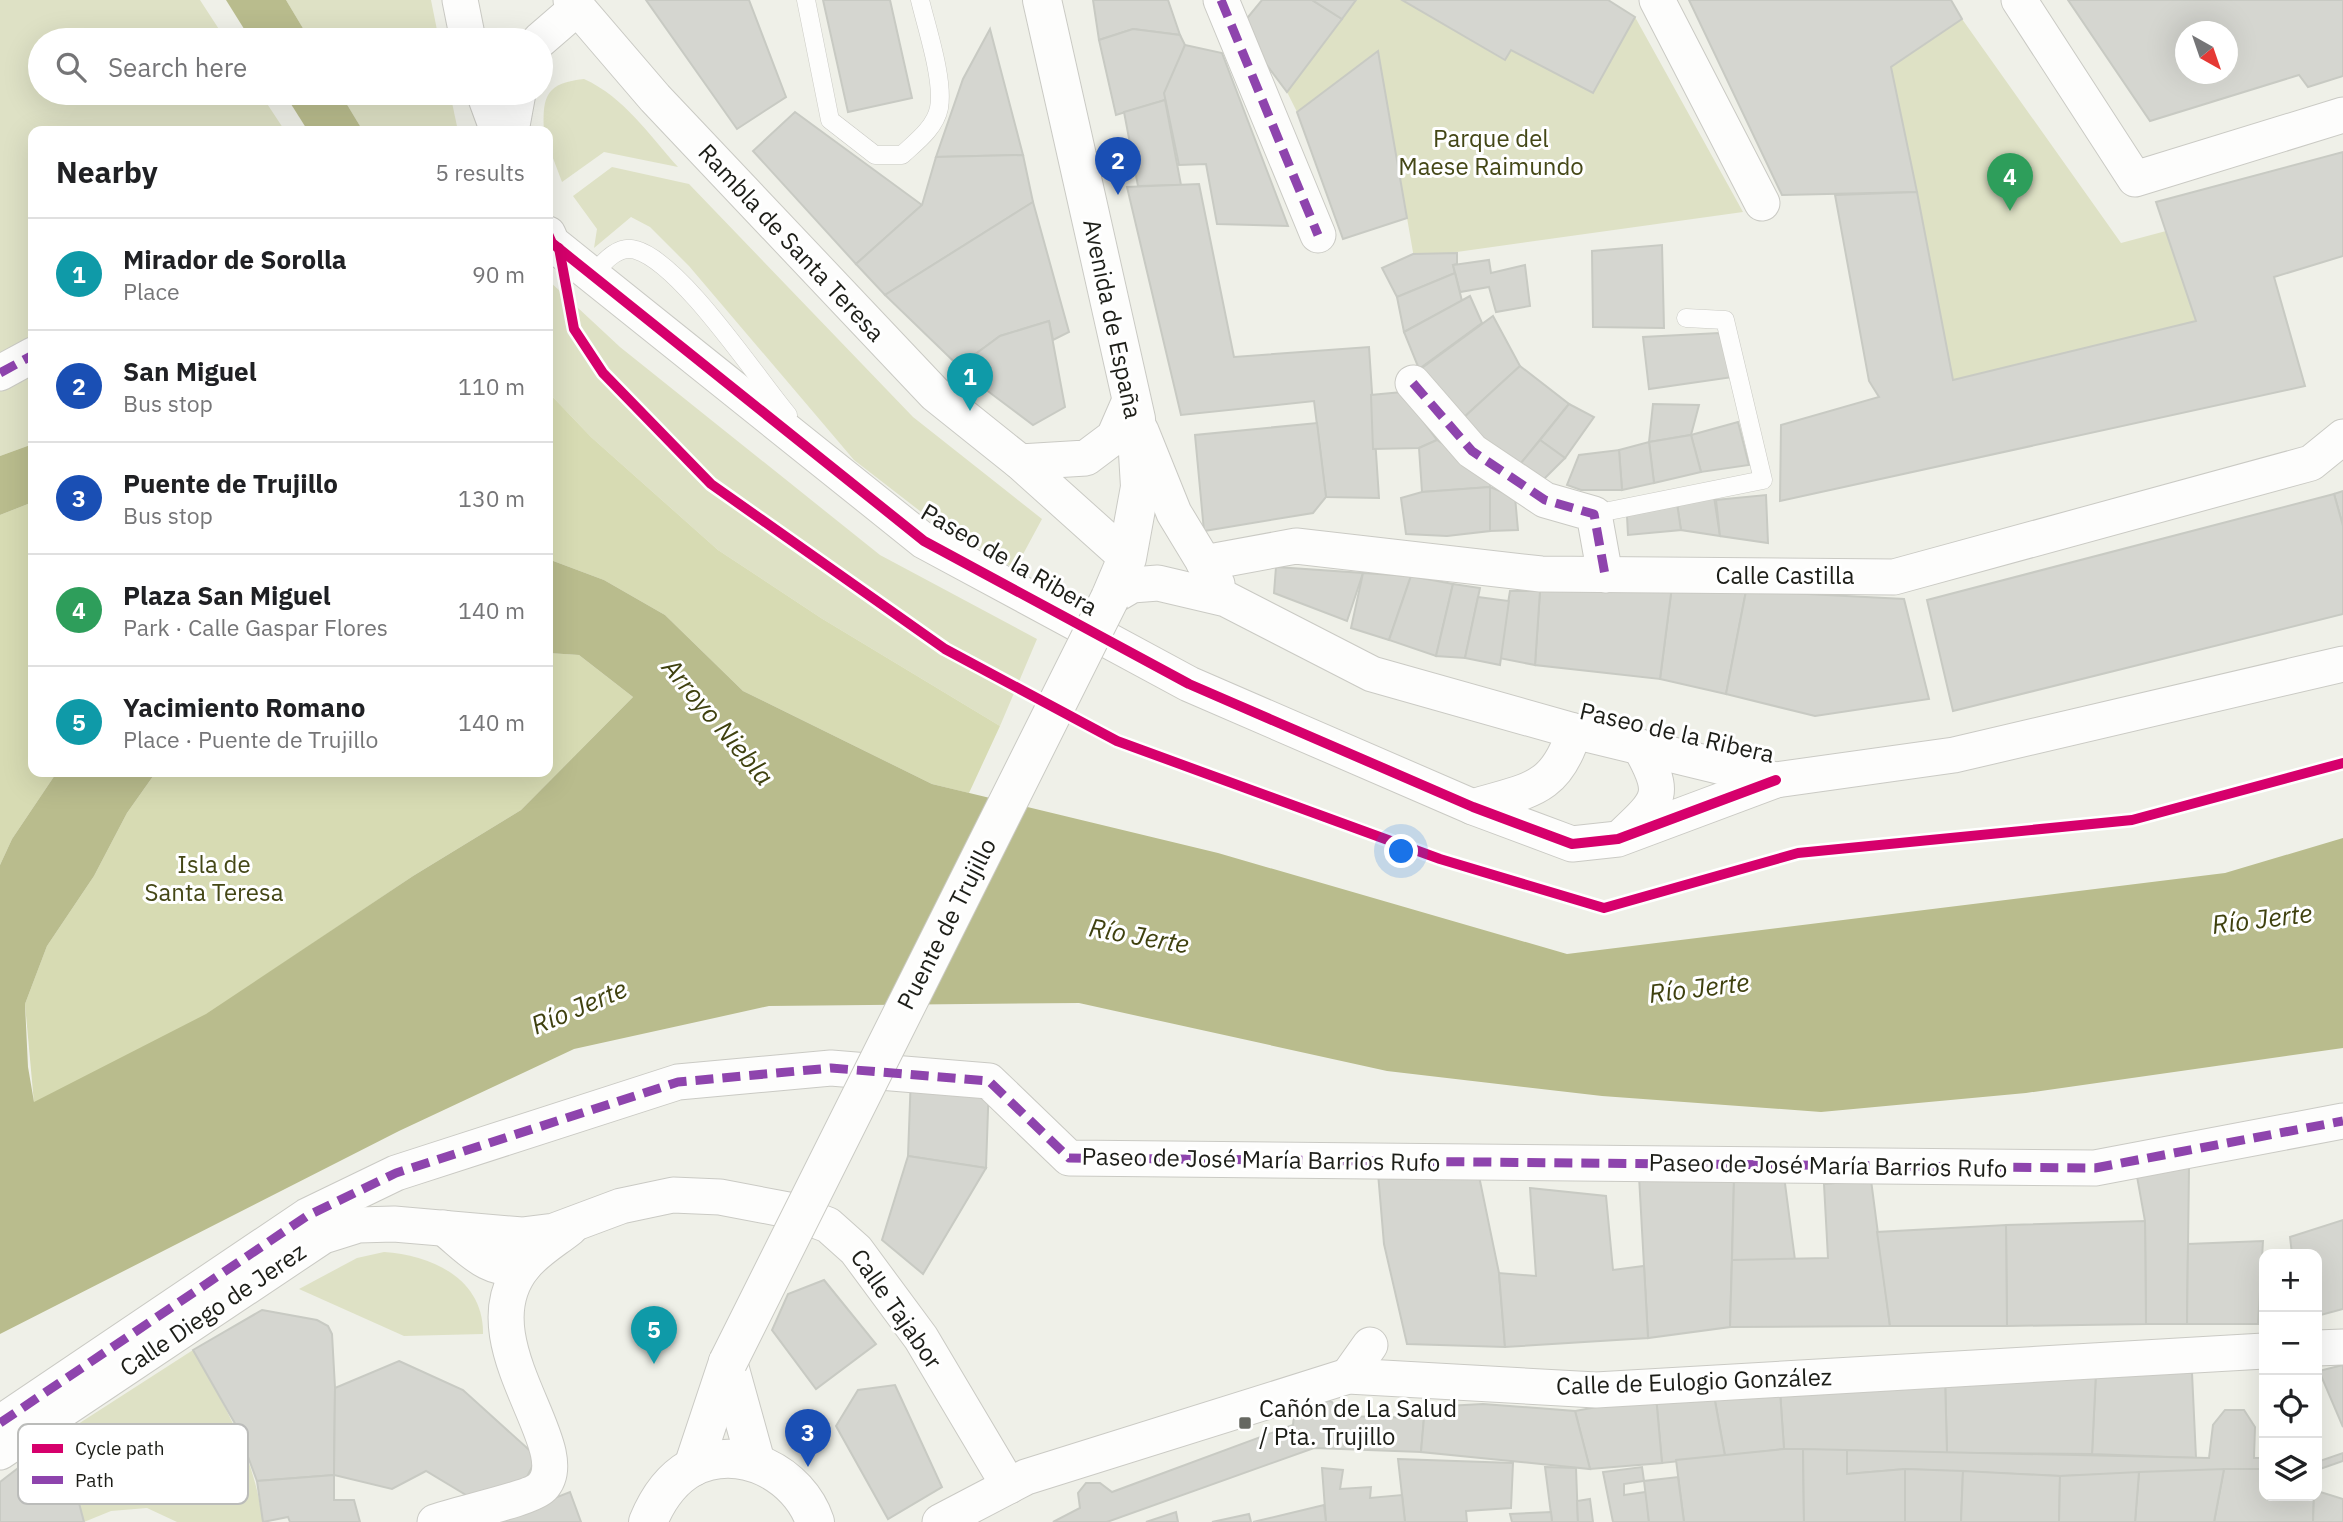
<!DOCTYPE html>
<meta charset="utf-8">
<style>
body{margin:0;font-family:"IBM Plex Sans",sans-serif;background:#f2f2f2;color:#202124}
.controls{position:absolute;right:21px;bottom:21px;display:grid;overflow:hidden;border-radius:14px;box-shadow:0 7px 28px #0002}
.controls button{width:63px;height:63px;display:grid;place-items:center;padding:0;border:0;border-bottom:2px solid #e0e0e0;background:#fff;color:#202124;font:35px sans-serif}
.compass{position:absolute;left:2175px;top:21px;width:63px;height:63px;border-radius:50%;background:#fff;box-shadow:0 7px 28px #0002;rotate:140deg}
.you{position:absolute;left:1402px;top:852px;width:24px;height:24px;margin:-18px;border:5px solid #fff;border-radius:50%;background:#1a73e8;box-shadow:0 0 0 10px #1a73e833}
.badge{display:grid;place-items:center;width:46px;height:46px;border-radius:50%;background:#666861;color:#fff;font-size:23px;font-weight:700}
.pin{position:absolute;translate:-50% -58px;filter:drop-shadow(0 2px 4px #0008)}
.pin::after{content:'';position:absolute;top:37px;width:24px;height:21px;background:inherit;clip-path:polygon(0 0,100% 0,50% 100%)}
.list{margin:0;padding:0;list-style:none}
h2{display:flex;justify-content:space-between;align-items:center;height:91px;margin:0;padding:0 28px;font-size:30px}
h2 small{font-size:23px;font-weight:400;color:#757577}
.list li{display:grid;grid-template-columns:46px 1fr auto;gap:21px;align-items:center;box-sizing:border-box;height:112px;padding:0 28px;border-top:2px solid #e0e0e0}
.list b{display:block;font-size:26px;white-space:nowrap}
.list p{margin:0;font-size:23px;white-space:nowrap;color:#757577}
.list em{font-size:23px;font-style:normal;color:#757577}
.icon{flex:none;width:38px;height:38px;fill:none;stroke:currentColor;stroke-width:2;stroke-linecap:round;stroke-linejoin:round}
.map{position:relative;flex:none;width:2343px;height:1522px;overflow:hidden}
.search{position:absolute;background:#fff;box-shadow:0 7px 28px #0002;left:28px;top:28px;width:525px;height:77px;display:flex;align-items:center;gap:18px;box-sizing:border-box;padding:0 24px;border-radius:38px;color:#757577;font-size:26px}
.panel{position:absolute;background:#fff;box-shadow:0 7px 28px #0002;left:28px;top:126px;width:525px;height:651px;border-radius:14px}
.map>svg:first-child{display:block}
.green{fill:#dee1c5}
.forest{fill:#d7dbb3}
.water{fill:#b9bc8d}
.building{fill:#d5d6d0;stroke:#c8cac3;stroke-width:2;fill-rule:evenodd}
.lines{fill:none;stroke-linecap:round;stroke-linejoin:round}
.lane-casing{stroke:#cacac4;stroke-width:19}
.street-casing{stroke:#cacac4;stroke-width:37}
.secondary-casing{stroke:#cacac4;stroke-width:40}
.lane{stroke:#fdfdfc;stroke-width:18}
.street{stroke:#fdfdfc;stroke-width:35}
.secondary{stroke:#fdfdfc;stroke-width:38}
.secondary-bridge-casing{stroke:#cacac4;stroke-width:40;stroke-linecap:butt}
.secondary-bridge{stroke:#fdfdfc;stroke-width:38}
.quiet{stroke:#8e44ad;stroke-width:9;stroke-dasharray:18 9;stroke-linecap:butt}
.cycleway-casing{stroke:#fff;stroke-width:15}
.cycleway{stroke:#d6006c;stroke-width:10}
.poi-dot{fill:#666861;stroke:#fff;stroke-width:2.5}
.labels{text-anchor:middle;stroke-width:6;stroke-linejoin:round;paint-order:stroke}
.park-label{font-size:24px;fill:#444716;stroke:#fff}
.street-label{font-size:24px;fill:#1d1e18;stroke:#fff}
.poi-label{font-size:24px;fill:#1d1e18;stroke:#fff;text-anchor:start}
.water-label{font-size:26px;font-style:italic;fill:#3f410f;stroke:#fff}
.key{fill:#fff;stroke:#bbbcba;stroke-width:2}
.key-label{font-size:19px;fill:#1d1e18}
</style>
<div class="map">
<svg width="2343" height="1522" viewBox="0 0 2343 1522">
<rect width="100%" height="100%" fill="#eff0e8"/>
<g class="green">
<path d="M0,0h200l26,40h-186v53h220l25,38h-252v313l-33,12z"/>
<path d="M286,0h145l8,40h-129z"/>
<path d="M1356,0h46l102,60 7,-10 82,43 42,-76 108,195 -329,46 -36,-207 -81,61 -10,-20z"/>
<path d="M1962,19l159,224 45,-12 30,90 -243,59 -62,-313z"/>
<path d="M584,79c40,18 65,56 94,88l-74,-15 -42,30 -14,-37v-14h-4c-2,-36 3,-48 40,-52z"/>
<path d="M340,93h110l8,38h-95z"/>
<path d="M612,167l77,17 224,233 129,102 -27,50 -86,-51 -75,-58 -165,-194 -39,-39 -19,-10 -37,31 3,-19 -24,-33z"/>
<path d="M548,280l72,67 260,208 157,84 -37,87 -179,-108 -103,-68 -127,-113 -43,-45z"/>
<path d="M384,1252c48,3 100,27 99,82l-79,2 -105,-47 58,-31z"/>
<path d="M193,1350c34,60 60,102 70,172h-86l-30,-14 -36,3 -27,11 -23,-87z"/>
</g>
<g class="forest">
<path d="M548,392l43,45 127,113 103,68 179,108 -31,67 -37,-9 -189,-93 -78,-76 -61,-35 -56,-21z"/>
<path d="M33,502v270h24l-45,67 -12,26v-350z"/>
<path d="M548,653l31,2 54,42 -112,113 -108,66 -207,139 -172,88 -9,-99 22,-58 47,-70 33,-63 29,-41h392z"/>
</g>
<g class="water">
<path d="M226,0h60l24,40h-59z"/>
<path d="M284,93h56l23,38h-55z"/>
<path d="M33,444v58l-33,13v-59z"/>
<path d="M548,559l56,21 61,35 78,76 189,93 286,69 349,101 658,-81 118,-35v210l-317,45 -205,19 -219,-16 -215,-25 -308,-68 -310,3 -195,43 -175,82 -399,203v-469l12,-26 45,-67h99l-29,41 -33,63 -47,70 -22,58 3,63 6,35 172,-88 207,-138 108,-66 112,-113 -54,-42 -31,-2z"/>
</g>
<g class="building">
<path d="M646,0h103l37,97 -49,32z"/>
<path d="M823,0h67l22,98 -64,14z"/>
<path d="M1093,0h75l12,35 -47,-6 -34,11z"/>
<path d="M1262,0h50l30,19 -55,73 -48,-64z"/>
<path d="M1312,0h44l-14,19z"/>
<path d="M1402,0h206l27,17 -42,76 -82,-43 -6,10z"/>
<path d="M1689,0h262l11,19 -71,48 26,125 -135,3z"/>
<path d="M2068,0h275v76l-35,11 -9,-12 -149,46zM2186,32h42v42h-42z"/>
<path d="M990,29l33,126 -87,2 27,-78z"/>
<path d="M1133,29l47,6 5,10 -20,55 -49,15 -17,-75z"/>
<path d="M1185,45l37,8 66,173 -71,-2 -11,-60 -27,1 -15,-72z"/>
<path d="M1378,51l29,167 -64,21 -46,-127z"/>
<path d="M1165,100l16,85 -43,1 -14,-74z"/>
<path d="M795,112l127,93 -66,59 -103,-113z"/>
<path d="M2343,152v104l-69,21 31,109 -525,115 1,-76 98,-28 -10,-16 -34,-186 82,-3 36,188 243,-59 -40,-119z"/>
<path d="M1023,155l10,47 -148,93 -29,-31 66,-59 14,-48z"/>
<path d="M1199,184l35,173 135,-10 10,151 -53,-1 -12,-96 -133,14 -54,-228z"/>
<path d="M1033,202l36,130 -16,8 -4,-19 -49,15 -34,25 7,19 -88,-85z"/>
<path d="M1662,245l2,83 -71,-1 -1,-76z"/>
<path d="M1457,253v11l-4,1 2,8 -58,24 -15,-29 31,-14z"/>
<path d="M1489,260l2,13 34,-8 5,41 -34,6 -7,-25 -29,5 -7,-27z"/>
<path d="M1455,273l7,28 -58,31 -7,-35z"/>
<path d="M1470,296l12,27 -63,46 -15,-37z"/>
<path d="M1493,316l27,50 -59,54 -46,-47z"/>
<path d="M1049,321l16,86 -32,18 -60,-45 -7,-19 34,-25z"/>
<path d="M1719,333l14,44 -84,12 -6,-52z"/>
<path d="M1520,366l49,38 -52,64 -56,-48z"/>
<path d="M1402,392l35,48 -18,8 -46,1 -2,-54z"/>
<path d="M1569,404l25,13 -29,41 -25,-18z"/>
<path d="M1653,404l46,1 -8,30 -42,7z"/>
<path d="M1738,422l11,43 -48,7 -10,-37z"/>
<path d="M1317,423l9,74 -13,16 -109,18 -9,-96z"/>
<path d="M1691,435l10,37 -47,11 -5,-41z"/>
<path d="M1437,440l55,35 -2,12 -68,5 -3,-44z"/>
<path d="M1540,440l25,18 -24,24 -24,-14z"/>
<path d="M1649,442l5,41 -32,7 -3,-40z"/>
<path d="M1619,450l3,40h-41l-14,-5 12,-30z"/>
<path d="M1490,487l25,10 3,33 -28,1z"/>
<path d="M1490,487v44l-43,5 -41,-2 -5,-36 21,-6z"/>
<path d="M1713,490l7,46 -39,-6 -5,-33z"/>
<path d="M2343,491v35l-9,-32z"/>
<path d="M2334,494l9,32v88l-390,97 -26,-111z"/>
<path d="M1766,495l2,48 -48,-7 -4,-36z"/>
<path d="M1676,497l5,33 -53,5 -1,-19z"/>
<path d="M1276,567l87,6 -16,48 -73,-28z"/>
<path d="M1363,573l48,3 -22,64 -38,-12z"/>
<path d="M1411,576l42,8 -17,72 -47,-16z"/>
<path d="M1453,584l27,4 -15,70 -29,-2z"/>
<path d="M1672,586l74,5 -20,103 -66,-15z"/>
<path d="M1672,586l-12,93 -125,-14 5,-74z"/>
<path d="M1510,591h30l-5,74 -36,-7z"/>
<path d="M1746,591l158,8 25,100 -114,17 -89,-22z"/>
<path d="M1478,597l31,4 -9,64 -35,-7z"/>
<path d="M911,1075l78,6 -3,87 -78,-12z"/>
<path d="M908,1156l78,12 -63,106 -41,-34z"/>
<path d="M2189,1167l-2,157h-41l-1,-103 -9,-50z"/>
<path d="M1378,1173l101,3 20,97 6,74 -98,-3 -23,-100z"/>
<path d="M1639,1176l95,4 -4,147 -82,11z"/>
<path d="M1784,1176l11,84h-63l2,-80z"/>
<path d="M1871,1180l19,146 -160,1 2,-67 96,-2 -4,-74z"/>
<path d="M1530,1188l76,8 7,74 31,-4 4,72 -143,9 -6,-74 37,3z"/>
<path d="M2343,1220v89l-26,7v-62h-25l-2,-17z"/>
<path d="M2145,1221l1,103 -139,2 -1,-101z"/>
<path d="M2006,1225l1,101h-117l-13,-94z"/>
<path d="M2263,1241l-5,83h-71l1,-80z"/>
<path d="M824,1280l52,64 -60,45 -44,-59 16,-36z"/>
<path d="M262,1310l55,10 11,6 4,8 3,54 -1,87 -77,6 -20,-54 -44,-77z"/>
<path d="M399,1361l64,29 74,67 -11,22 -55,19 -45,-27 -34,18 -58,-14 1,-87z"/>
<path d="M2343,1365v62l-24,-56z"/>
<path d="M2096,1372l96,1 4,85 -104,-4z"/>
<path d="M2096,1372l-4,82 -145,-1 -2,-76z"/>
<path d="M1945,1377l2,76 -163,-4 -4,-58z"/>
<path d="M895,1385l47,102 -54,32 -52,-93 22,-36z"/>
<path d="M1713,1390l67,1 4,58 -59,7z"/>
<path d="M1713,1390l12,66 -63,7 -6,-67z"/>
<path d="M1656,1396l6,67 -72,6 -15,-58z"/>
<path d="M1324,1399l8,3 7,14 85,2 -3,34 -107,-4 -207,74h-54l27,-14 -2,-15 8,-10h14l12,9 181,-67 1,-11 8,-9z"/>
<path d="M1483,1404l92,7 15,58 -169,-17 3,-34 4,-11z"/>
<path d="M2225,1410h19l11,17 -1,31h10v11l-204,7 -155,-7 -58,5v-24l362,8 4,-33z"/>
<path d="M61,1435l23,87h-84v-40z"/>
<path d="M1784,1449h19l1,73h-120l-8,-62z"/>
<path d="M1803,1449l44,1v24l58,-5v53h-101z"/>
<path d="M2343,1453v8l-26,9v-8z"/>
<path d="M1398,1459l115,4 -2,45 -45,3 1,11h-62z"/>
<path d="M1545,1467l31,1 2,54h-26z"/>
<path d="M1642,1467l2,14 -20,3v11l22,-3 3,30h-36l-10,-50z"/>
<path d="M1322,1468l21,2 -3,19 31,-2 -1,11 32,-3 3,27h-79z"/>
<path d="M1905,1469l58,2 -2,51h-56z"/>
<path d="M2224,1469h40v27h50l-1,26h-99z"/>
<path d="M2224,1469l-10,53h-79l4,-50z"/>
<path d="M1963,1471l97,5 -1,46h-98z"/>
<path d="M2139,1472l-4,50h-76l1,-46z"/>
<path d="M334,1475v25h20l6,22h-70l-2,-5 -25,5 -6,-41z"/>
<path d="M1678,1477l6,45h-35l-5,-41z"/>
<path d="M2317,1491l26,8v23h-30l1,-26h3z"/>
<path d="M570,1492l11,30h-88z"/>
<path d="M1590,1499l3,23h-15l-1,-21z"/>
<path d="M1324,1505l2,17h-73z"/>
<path d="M1176,1512l2,10h-32z"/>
<path d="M1551,1512l1,10h-40l-2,-8z"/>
<path d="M1249,1514l2,8h-39z"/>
</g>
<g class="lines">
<g class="lane-casing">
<g id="lane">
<path d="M806,0l24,120 45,35h27c14,-13 33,-27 37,-47 5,-28 -12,-79 -19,-108"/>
<path d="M592,275c11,-12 26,-31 44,-25 45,13 120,127 152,165"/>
<path d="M1594,514l169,-34 -38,-160 -39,-2"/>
</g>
</g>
<g class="street-casing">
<g id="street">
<path d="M460,0l8,40"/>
<path d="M571,0l84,98 280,296 85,68 107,96"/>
<path d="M1221,0l97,235"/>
<path d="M1657,0l105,203"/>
<path d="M2019,0l116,179 208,-64"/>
<path d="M540,40l37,-32"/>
<path d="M484,93l14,38"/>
<path d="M511,131l7,-38"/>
<path d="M548,234l4,9 372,298 265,143 284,123 99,37 46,-5 158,-59"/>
<path d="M0,373l33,-18"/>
<path d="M1413,383l59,68 73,49 49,14 11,61"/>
<path d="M1141,431l33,82 43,71"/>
<path d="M1020,462l66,-4 28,-21 17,-39"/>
<path d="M1204,563l92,-17 245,28 353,3 417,-114 32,-26"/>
<path d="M1110,598l22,-13 26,-2 68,16 146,75 202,57 202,49 178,-25 389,-91"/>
<path d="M1473,807c54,-17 83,-15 101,-76"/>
<path d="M1623,835c39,-36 43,-42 17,-88"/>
<path d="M444,1228c26,21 45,46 80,38"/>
<path d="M2317,1348l26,-1"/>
<path d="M1348,1376l22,-31"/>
<path d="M0,1423l307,-207 89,-43 282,-91 153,-14 158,13 80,77 1026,10 248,-47"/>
<path d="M0,1452l323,-216 35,-11 36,-1 128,11 32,-4 67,-25 52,-11 47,2 68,13 40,15 28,25 65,88 88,148"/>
<path d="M435,1522c20,-8 96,-23 107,-35 38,-39 -79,-147 -18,-221 12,-15 31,-26 46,-38"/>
<path d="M940,1522l86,-45 322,-101 248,14 668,-39"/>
</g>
</g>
<g class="secondary-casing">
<g id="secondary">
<path d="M1042,0l94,419 4,68 -13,71 -17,40"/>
<path d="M728,1362l28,101"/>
<path d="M693,1467l35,-105"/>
<path d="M648,1522c9,-22 22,-42 43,-54 48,-26 108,6 124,54"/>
</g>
</g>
<use href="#lane" class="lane"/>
<use href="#street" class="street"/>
<use href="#secondary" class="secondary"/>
<g class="secondary-bridge-casing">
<path id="secondary-bridge" d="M728,1362l382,-764"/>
</g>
<use href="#secondary-bridge" class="secondary-bridge"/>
<g class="quiet">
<path d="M1221,0l97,235"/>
<path d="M0,373l33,-18"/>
<path d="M1413,383l59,68 73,49 49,14 11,61"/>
<path d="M0,1423l307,-207 89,-43 282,-91 153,-14 158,13 80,77 1026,10 248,-47"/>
</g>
<g class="cycleway-casing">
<g id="cycleway">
<path d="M548,234l4,9 372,298 265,143 284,123 99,37 46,-5 158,-59"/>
<path d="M559,248l15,81 29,44 108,111 234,165 172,92 323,118 164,49 194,-55 334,-33 211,-57"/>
</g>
</g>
<use href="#cycleway" class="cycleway"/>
</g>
<rect class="poi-dot" x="1238" y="1416" width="14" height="14" rx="3.5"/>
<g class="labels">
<g class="park-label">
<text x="1491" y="147">Parque del<tspan x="1491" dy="28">Maese Raimundo</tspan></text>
<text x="214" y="873">Isla de<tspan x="214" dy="28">Santa Teresa</tspan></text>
</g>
<g class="street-label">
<text transform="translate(791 243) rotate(47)" y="8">Rambla de Santa Teresa</text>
<text transform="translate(1112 319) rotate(78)" y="8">Avenida de España</text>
<text transform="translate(1009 560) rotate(30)" y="8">Paseo de la Ribera</text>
<text x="1785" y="584">Calle Castilla</text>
<text transform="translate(1677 733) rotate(13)" y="8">Paseo de la Ribera</text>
<text transform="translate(947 924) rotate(-63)" y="8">Puente de Trujillo</text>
<text transform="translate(1261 1160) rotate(1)" y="8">Paseo de José María Barrios Rufo</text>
<text transform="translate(1828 1166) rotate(1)" y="8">Paseo de José María Barrios Rufo</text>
<text transform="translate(896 1309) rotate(55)" y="8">Calle Tajabor</text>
<text transform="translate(213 1310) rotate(-34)" y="8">Calle Diego de Jerez</text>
<text transform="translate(1694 1382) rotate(-2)" y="8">Calle de Eulogio González</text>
</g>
<g class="poi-label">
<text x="1259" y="1417">Cañón de La Salud<tspan x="1259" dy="28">/ Pta. Trujillo</tspan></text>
</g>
<g class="water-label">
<text transform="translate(718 722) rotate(50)" y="9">Arroyo Niebla</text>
<text transform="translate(2262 919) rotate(-7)" y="9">Río Jerte</text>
<text transform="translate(1139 936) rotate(10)" y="9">Río Jerte</text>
<text transform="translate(1699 988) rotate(-7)" y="9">Río Jerte</text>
<text transform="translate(579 1007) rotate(-23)" y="9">Río Jerte</text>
</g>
</g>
<rect x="18" y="1424" width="230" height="80" rx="10" class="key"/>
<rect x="32" y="1444" width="31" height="9" fill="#d6006c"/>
<rect x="32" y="1476" width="31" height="8" fill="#8e44ad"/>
<g class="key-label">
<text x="75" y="1455">Cycle path</text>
<text x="75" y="1487">Path</text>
</g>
</svg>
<div class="controls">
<button>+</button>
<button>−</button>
<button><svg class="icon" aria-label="locate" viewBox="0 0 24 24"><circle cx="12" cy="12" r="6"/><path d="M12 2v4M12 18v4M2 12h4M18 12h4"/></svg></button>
<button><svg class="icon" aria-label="layers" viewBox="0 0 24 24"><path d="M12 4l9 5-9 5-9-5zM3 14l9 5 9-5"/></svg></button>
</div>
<svg class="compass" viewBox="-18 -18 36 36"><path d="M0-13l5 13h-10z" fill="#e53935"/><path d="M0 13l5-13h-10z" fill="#757577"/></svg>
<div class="you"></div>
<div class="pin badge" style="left:970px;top:411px;background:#0f9aa8">1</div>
<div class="pin badge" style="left:1118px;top:195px;background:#1a4fb4">2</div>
<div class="pin badge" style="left:808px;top:1467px;background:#1a4fb4">3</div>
<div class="pin badge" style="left:2010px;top:211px;background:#2e9e5b">4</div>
<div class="pin badge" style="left:654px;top:1364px;background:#0f9aa8">5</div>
<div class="search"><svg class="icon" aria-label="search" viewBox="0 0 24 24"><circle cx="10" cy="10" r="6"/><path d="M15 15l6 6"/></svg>Search here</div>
<section class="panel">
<h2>Nearby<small>5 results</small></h2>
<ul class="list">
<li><span class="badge" style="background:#0f9aa8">1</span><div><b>Mirador de Sorolla</b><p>Place</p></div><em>90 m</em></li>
<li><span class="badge" style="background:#1a4fb4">2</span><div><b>San Miguel</b><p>Bus stop</p></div><em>110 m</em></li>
<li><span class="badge" style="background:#1a4fb4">3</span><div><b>Puente de Trujillo</b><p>Bus stop</p></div><em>130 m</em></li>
<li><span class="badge" style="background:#2e9e5b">4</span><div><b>Plaza San Miguel</b><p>Park · Calle Gaspar Flores</p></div><em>140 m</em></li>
<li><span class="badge" style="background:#0f9aa8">5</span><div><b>Yacimiento Romano</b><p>Place · Puente de Trujillo</p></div><em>140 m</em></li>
</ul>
</section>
</div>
